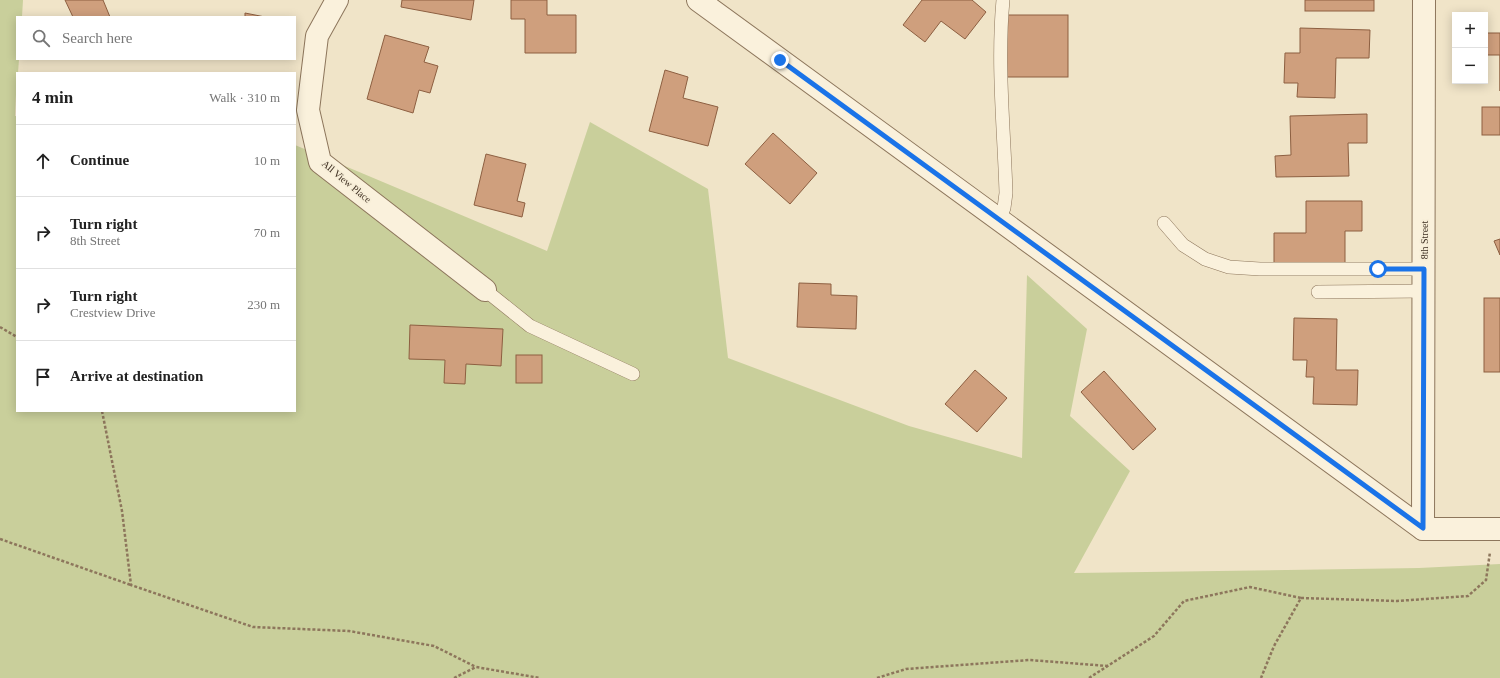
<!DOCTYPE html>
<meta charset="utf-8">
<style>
body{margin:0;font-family:Georgia,serif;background:#f6f6f6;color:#222}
.controls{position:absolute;right:12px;top:12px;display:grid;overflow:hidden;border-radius:0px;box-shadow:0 2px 10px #0003}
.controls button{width:36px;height:36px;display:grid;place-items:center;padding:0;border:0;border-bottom:1px solid #e0e0e0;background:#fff;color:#222;font:20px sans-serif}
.stop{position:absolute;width:12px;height:12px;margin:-9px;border:3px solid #1a73e8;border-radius:50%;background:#fff}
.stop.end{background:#1a73e8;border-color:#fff;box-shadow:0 1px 4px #0008}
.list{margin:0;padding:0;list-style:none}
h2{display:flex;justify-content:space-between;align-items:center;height:52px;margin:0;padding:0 16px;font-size:17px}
h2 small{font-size:13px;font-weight:400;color:#767676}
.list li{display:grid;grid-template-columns:26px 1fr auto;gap:12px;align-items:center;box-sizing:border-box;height:72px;padding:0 16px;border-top:1px solid #e0e0e0}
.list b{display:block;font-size:15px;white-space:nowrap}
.list p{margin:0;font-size:13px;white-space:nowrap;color:#767676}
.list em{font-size:13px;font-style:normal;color:#767676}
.icon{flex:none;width:22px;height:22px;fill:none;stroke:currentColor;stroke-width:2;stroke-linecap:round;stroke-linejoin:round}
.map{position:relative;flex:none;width:1500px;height:678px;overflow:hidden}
.search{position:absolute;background:#fff;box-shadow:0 2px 10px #0003;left:16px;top:16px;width:280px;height:44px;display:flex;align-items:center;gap:10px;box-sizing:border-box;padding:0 14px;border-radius:0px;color:#767676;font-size:15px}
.panel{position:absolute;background:#fff;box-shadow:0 2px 10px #0003;left:16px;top:72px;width:280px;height:340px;border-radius:0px}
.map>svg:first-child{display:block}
.green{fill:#c9cf9b}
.building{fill:#cf9f7d;stroke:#8d5f41}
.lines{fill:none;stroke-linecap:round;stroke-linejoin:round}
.lane-casing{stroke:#8d765c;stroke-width:14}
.street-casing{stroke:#8d765c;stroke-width:24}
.path{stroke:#8d765c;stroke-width:2.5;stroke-dasharray:3 2;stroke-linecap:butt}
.lane{stroke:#faf1dc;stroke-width:13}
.street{stroke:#faf1dc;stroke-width:22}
.route{stroke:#1a73e8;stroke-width:5}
.labels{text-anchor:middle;stroke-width:3.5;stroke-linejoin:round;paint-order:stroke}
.street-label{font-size:10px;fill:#3d2e20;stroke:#f7eed8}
</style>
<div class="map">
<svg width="1500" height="678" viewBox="0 0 1500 678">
<rect width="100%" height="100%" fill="#f0e4c8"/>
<path class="green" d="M0,0h23l-1,17h-5v42h2l-1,14h-1l-2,43h2v295h278v-266l252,106 43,-129 118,67 20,169 181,68 113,32 5,-183 60,54 -17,87 60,55 -56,102 345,-5 81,-4v114h-1500z"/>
<g class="building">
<path d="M65,0h38l7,17h-37z"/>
<path d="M402,0h72l-3,20 -70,-13z"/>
<path d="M511,0h36v15h29v38h-51v-34h-14z"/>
<path d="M922,0h50l14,12 -21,27 -24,-18 -16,21 -22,-17z"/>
<rect x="1305" y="0" width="69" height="11"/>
<path d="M245,13l20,4h-20z"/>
<rect x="1004" y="15" width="64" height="62"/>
<path d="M1300,28l70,2 -1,28h-33l-1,40 -38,-1 1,-14h-14l1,-30h15z"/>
<path d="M1485,33h15v58v-36h-15z"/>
<path d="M385,35l44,12 -5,15 14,4 -8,27 -11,-3 -6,23 -46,-14z"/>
<path d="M665,70l23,7 -5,21 35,9 -10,39 -59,-15z"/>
<rect x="1482" y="107" width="18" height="28"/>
<path d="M1367,114v29h-19l1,33 -73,1 -1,-21 16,-1 -1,-39z"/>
<path d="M773,133l44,40 -27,31 -45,-40z"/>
<path d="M486,154l40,10 -9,37 8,2 -3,14 -48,-12z"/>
<path d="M1306,201h56v30h-17v34h-71v-32h32z"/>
<path d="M1500,239v16l-6,-14z"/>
<path d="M799,283l32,1v11l26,1 -1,33 -59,-2z"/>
<rect x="1484" y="298" width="16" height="74"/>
<path d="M1294,318l43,1 -1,51h22l-1,35 -44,-1 1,-27h-8l1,-17h-14z"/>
<path d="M410,325l93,4 -2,37 -35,-2 -1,20 -21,-1 1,-23 -36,-1z"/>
<rect x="516" y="355" width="26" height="28"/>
<path d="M975,370l32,28 -30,34 -32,-28z"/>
<path d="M1104,371l52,58 -23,21 -52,-58z"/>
</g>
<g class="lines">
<g class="lane-casing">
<g id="lane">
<path d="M999,220l5,-12 2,-15c-2,-64 -9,-129 -3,-193"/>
<path d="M1164,223l19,22 22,14 24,8 31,2h164"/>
<path d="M485,290l45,36 103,48"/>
<path d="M1318,292l106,-1"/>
</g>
</g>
<g class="street-casing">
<g id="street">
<path d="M337,0l-20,36 -9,74 12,52 165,128"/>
<path d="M698,0l725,529h77"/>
<path d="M1423,529l1,-529"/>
</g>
</g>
<g class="path">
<path d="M0,327l17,10"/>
<path d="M102,411l20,100 9,74 122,42 96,4 85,15 42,21"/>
<path d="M0,539l131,46"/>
<path d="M1301,598l96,3 71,-5 18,-16 4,-28"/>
<path d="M454,678l22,-11 64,11"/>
<path d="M877,678l29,-9 123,-9 79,6"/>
<path d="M1089,678l65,-42 30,-35 66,-14 51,11 -27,48 -13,32"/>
</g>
<use href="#lane" class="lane"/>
<use href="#street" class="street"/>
</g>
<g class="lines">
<path class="route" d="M780,60l643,468 1,-259h-46"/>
</g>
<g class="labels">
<g class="street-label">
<text transform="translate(347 181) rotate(40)" y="4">All View Place</text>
<text transform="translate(1424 240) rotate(-90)" y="4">8th Street</text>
</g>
</g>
</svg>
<div class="controls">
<button>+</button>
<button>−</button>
</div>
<div class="stop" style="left:1378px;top:269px"></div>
<div class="stop end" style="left:780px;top:60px"></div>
<div class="search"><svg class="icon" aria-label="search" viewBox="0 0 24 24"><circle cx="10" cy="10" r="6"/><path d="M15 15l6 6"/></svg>Search here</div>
<section class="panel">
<h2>4 min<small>Walk · 310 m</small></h2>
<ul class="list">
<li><svg class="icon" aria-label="ahead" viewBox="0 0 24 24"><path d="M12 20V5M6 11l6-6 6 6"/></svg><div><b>Continue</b></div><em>10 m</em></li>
<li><svg class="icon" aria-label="right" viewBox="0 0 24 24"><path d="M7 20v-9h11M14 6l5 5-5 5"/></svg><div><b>Turn right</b><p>8th Street</p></div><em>70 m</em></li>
<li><svg class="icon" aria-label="right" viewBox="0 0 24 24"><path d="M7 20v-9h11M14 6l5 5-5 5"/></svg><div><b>Turn right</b><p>Crestview Drive</p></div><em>230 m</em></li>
<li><svg class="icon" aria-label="arrive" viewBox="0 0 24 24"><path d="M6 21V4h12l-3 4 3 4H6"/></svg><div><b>Arrive at destination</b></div></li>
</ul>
</section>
</div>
